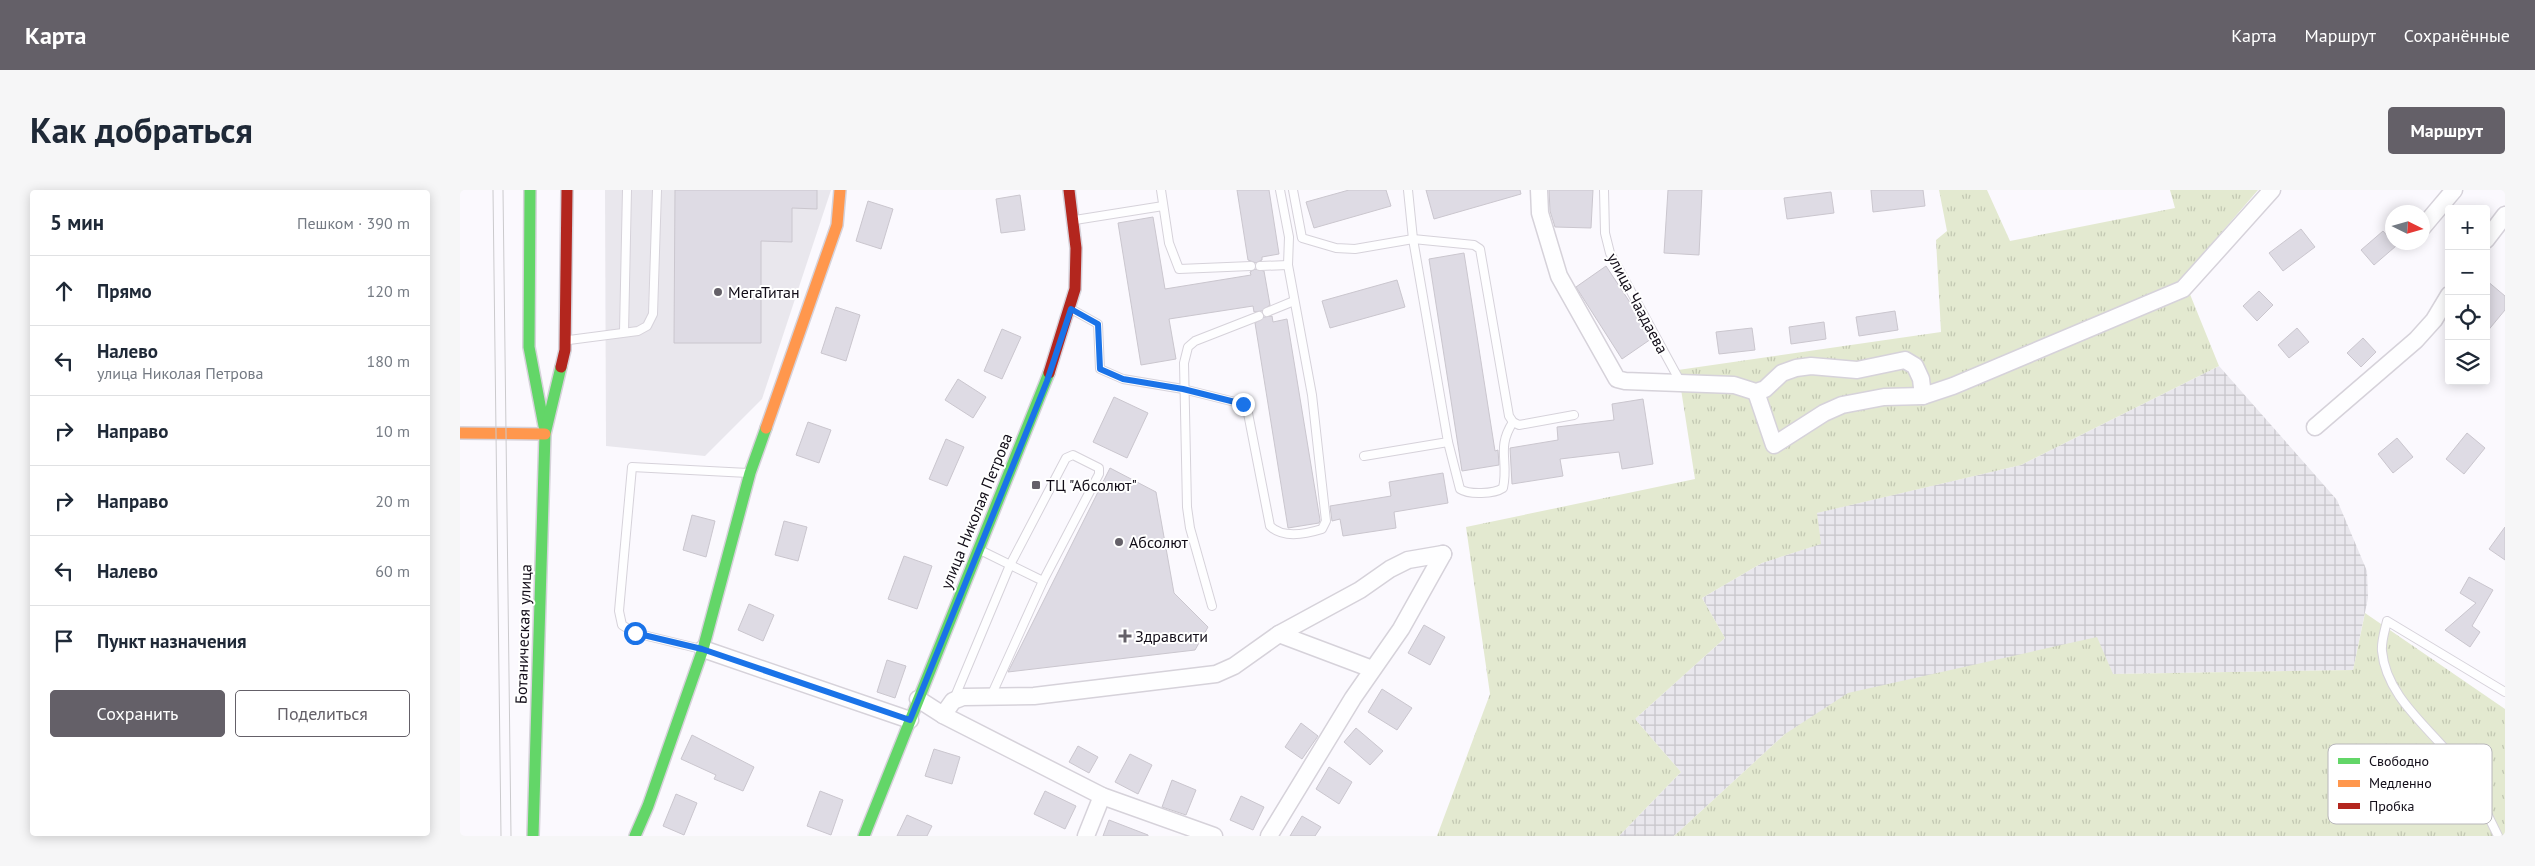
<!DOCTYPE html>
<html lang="ru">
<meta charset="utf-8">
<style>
body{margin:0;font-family:"PT Sans",sans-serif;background:#f6f6f7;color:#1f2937}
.controls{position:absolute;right:15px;top:15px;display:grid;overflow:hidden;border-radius:5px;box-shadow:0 2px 12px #0003}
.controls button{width:45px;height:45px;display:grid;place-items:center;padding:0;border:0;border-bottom:1px solid #e0e1e3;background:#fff;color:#1f2937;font:25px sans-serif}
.compass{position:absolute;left:1925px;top:15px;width:45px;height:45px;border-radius:50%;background:#fff;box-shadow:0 2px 12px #0003;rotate:95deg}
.stop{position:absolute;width:15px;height:15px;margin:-11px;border:4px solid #1a73e8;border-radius:50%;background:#fff}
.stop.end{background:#1a73e8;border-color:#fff;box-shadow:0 1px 5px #0008}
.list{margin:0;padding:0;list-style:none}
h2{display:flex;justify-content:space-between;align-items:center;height:65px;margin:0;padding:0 20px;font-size:21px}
h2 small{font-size:16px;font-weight:400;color:#747a83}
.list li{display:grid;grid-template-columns:32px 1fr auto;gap:15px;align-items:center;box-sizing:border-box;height:70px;padding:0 20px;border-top:1px solid #e0e1e3}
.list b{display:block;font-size:19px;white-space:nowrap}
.list p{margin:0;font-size:16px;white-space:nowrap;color:#747a83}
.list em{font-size:16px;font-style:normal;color:#747a83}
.actions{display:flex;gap:10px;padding:15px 20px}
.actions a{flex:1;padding:11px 0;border:1px solid #646068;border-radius:5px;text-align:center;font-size:18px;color:#646068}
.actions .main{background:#646068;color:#fff}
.icon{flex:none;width:28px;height:28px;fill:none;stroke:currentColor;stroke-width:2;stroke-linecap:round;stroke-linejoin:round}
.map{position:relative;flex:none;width:2045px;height:646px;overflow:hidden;border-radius:5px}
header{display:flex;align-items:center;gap:30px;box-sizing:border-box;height:70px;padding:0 25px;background:#646068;color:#fff}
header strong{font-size:24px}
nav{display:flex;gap:28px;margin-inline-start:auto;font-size:18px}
.intro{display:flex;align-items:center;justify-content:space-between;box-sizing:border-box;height:120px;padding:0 30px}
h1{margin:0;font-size:35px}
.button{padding:12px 22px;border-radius:5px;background:#646068;color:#fff;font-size:18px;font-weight:700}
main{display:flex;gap:30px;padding:0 30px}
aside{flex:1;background:#fff;border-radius:5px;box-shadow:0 2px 12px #0003}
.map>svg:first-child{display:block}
.built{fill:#e9e7ed}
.industrial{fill:url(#industrial-grid)}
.grass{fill:url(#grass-tufts)}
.building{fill:#dedbe4;stroke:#cac6ce}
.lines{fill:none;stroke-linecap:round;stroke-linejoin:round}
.lane-casing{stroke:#d6d2da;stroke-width:10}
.street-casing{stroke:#d6d2da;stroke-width:19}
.fast-casing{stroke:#d6d2da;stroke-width:14}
.slow-casing{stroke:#d6d2da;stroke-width:14}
.jam-casing{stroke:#d6d2da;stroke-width:14}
.lane{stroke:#fefeff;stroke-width:8}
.street{stroke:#fefeff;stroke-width:16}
.fast{stroke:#63d668;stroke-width:11}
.slow{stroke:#ff974d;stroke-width:11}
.jam{stroke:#b3261e;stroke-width:11}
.tram{stroke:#cbcacd;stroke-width:1}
.route{stroke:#1a73e8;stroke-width:6}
.poi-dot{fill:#646068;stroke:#fff;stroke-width:2}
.labels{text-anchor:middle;stroke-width:4;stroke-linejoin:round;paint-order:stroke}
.poi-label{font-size:16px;fill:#120d18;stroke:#fff;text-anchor:start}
.street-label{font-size:16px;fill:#120d18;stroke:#fff}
.key{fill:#fff;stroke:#b8b6ba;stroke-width:1}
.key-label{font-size:14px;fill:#120d18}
</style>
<header>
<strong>Карта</strong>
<nav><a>Карта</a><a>Маршрут</a><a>Сохранённые</a></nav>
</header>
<div class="intro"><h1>Как добраться</h1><a class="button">Маршрут</a></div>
<main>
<aside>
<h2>5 мин<small>Пешком · 390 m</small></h2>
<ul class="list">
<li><svg class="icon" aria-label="ahead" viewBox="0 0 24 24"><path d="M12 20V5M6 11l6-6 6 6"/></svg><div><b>Прямо</b></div><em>120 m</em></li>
<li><svg class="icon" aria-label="left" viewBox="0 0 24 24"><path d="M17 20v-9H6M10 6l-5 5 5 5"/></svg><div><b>Налево</b><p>улица Николая Петрова</p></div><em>180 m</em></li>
<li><svg class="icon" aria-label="right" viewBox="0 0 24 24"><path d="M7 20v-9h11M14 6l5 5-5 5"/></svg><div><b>Направо</b></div><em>10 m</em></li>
<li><svg class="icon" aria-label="right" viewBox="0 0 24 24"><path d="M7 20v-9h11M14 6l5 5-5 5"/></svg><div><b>Направо</b></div><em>20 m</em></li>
<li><svg class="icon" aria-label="left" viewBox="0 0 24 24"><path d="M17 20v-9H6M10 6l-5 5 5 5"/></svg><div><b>Налево</b></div><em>60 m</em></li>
<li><svg class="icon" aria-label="arrive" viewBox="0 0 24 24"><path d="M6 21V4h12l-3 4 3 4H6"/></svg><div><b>Пункт назначения</b></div></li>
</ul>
<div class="actions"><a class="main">Сохранить</a><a>Поделиться</a></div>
</aside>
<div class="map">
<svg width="2045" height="646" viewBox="0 0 2045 646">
<defs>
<pattern id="industrial-grid" width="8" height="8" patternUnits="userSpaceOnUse" patternTransform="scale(1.25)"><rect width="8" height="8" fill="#e9e7ed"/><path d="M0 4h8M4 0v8" fill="none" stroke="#c7c5ca"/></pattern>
<pattern id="grass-tufts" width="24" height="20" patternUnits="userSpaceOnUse" patternTransform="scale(1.25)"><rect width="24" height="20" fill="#e3e9d0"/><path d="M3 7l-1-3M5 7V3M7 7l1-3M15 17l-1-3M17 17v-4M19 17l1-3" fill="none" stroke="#c2c7b2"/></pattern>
</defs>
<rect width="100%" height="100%" fill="#fbf9fe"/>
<path class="built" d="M145,0h226l-69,209 -57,57 -99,-10z"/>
<path class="industrial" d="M1759,176l118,134 30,71 1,27 -15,72 -240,4 -328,60 -111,102h-55l62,-64 -46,-53 90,-81 -23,-40 60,-35 58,-19 -4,-31 205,-48z"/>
<g class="grass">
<path d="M1479,0h48l23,51 165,-33 -5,-18h88l-75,87 36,89 -198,99 -204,48 4,31 -59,19 -60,35 23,40 -90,81 46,53 -62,64h-182l53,-142 -24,-167 229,-48 -17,-109 263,-38 -5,-92 11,-9z"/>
<path d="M1905,423l140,96v127h-831l111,-102 63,-41 249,-56 16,37 240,-4z"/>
</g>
<g class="building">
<path d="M215,0h142v19l-25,-1v34l-31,-1v102h-87z"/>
<path d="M777,0h32l10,64 -17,3v3l-6,3 -8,-3z"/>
<path d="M889,0h37l5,16 -77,22 -8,-26z"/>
<path d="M966,0h94l1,4 -87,25z"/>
<path d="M1089,0h44l-2,38 -36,-1 -5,-16z"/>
<path d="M1208,0h34l-3,65 -35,-2z"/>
<path d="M1411,0h52l2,16 -52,6z"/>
<path d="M1371,2l3,21 -47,6 -3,-21z"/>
<path d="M560,5l5,35 -24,3 -5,-34z"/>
<path d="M408,11l25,8 -12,40 -25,-8z"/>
<path d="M693,27l12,72 86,-14 -1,-3 5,-3 9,2 6,34 -8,6 -8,1 -1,-6 -84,13 7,40 -35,6 -23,-142z"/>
<path d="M1841,39l14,18 -32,24 -14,-18z"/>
<path d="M1923,41l13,15 -22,19 -13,-15z"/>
<path d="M1004,63l31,198 3,-1 1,15 -37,6 -33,-212z"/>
<path d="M1146,76l25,38 20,35 -29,20 -46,-72z"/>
<path d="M937,90l8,27 -75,21 -8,-27z"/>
<path d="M2026,90l19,16v14l-19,23z"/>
<path d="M1799,101l14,14 -16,16 -14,-15z"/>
<path d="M376,117l24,8 -14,46 -25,-8z"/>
<path d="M1435,121l3,19 -39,6 -3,-19z"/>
<path d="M812,126l1,6 14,-3 33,201 -1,3 -31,5 -33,-205 9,-6z"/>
<path d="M1364,132l2,17 -35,5 -2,-17z"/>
<path d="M1292,138l3,22 -36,4 -3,-22z"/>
<path d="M1837,138l12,14 -20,16 -11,-13z"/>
<path d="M542,139l19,8 -19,42 -18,-8z"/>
<path d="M1903,148l13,14 -15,15 -14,-14z"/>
<path d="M498,189l28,18 -13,21 -28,-18z"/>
<path d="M654,207l34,16 -21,45 -34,-16z"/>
<path d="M1183,209l10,65 -31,5 -3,-17 -59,7 3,17 -51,8 -2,-36 48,-8 -1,-13 57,-7 -2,-16z"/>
<path d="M348,232l23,8 -12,33 -23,-8z"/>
<path d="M2007,243l18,15 -21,26 -18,-15z"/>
<path d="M1937,248l16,19 -20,16 -15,-19z"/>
<path d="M486,249l18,8 -17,39 -18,-7z"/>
<path d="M650,278l46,24 18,101 34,34 -13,23 -187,22z"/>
<path d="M983,283l5,30 -54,9 2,16 -53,8 -3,-17 -8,2 -2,-15 61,-10 -2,-14z"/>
<path d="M232,325l23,6 -9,36 -23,-7z"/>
<path d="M324,331l23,6 -9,34 -23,-6z"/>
<path d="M2045,337v33l-16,-11z"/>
<path d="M444,366l28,10 -15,43 -29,-10z"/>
<path d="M2009,387l24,13 -21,36 8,6 -10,15 -25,-17 31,-27 -16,-10z"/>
<path d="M289,414l25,11 -11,26 -25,-11z"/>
<path d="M964,435l21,12 -15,28 -22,-12z"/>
<path d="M427,470l19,6 -11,32 -18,-6z"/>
<path d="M922,499l30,19 -15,22 -29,-18z"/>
<path d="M841,533l17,13 -16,23 -17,-12z"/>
<path d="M896,538l27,23 -13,14 -26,-23z"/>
<path d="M232,545l62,32 -11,24 -29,-12 2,-4 -35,-16z"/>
<path d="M618,556l20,11 -9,16 -20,-11z"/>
<path d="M474,559l26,8 -8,27 -27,-8z"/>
<path d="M670,564l22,11 -14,29 -23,-12z"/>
<path d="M869,577l23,15 -13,22 -23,-15z"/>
<path d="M712,590l24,10 -10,25 -24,-8z"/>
<path d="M360,601l23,9 -12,35 -24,-9z"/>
<path d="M585,601l31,15 -11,23 -31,-15z"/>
<path d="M216,604l21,9 -13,32 -21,-9z"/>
<path d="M781,606l23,11 -11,23 -23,-10z"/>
<path d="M447,625l25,11 -5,10h-30z"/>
<path d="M842,626l19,11 -6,9h-25z"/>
<path d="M649,630l39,15v1h-45z"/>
</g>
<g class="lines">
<g class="lane-casing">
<g id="lane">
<path d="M701,0l8,53 10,26 72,-3"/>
<path d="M833,0l9,48 34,10 19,1 58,-10 61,6 6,4 29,167 4,6 6,3 55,-10"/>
<path d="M1144,0l1,43 5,20 71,130"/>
<path d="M615,30l88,-14"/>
<path d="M800,76l28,-1"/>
<path d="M611,119l27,15 2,45 23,10 60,10 60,15 4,4 23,118c13,13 36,8 52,3l4,-8 -14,-126 -24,-130 1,-28 -9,-47"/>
<path d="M807,122l27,-11"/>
<path d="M164,142l3,-142"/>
<path d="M109,150l69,-9 9,-5 6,-12 4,-124"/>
<path d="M988,252l12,47c9,6 34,5 43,-1 6,-27 -7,-40 10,-66"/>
<path d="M904,266l84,-14 -35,-203 -5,-49"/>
<path d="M522,361l61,30 -52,115"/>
<path d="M752,416l-22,-78 -3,-21 -3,-144 4,-16 7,-6 64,-25"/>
<path d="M241,459l-66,-16 -13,-8 -3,-14 13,-144 116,6"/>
<path d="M494,509l56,-134 56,-107 7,-3 26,13v6l-56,107"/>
<path d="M2038,646c-13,-28 -27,-54 -46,-79 -26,-32 -66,-62 -70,-106 -1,-9 3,-21 5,-30l118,71"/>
</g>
</g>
<g class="street-casing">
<g id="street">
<path d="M1079,0l1,23 19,63 58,103 8,2 109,4 22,7 9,-3 17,-16 14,-5 15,-2 46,4 48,-10 10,6 6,13 2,17"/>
<path d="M1962,38l32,-38"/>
<path d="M2026,50l19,-25"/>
<path d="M1296,202l18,53 50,-32 18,-8 42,-8 39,-1 30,-10 230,-97 89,-99"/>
<path d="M1855,237l101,-87 18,-20 15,-25"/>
<path d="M819,444l93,35"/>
<path d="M243,459l207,71"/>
<path d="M458,509l25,16 159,81 112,40"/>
<path d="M483,525l10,-14 10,-4 71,-1 182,-22 18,-8 45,-32 81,-44 30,-21 18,-9 35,-6"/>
<path d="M626,646l16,-40"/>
<path d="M809,646l84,-138 48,-69 42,-75"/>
</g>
</g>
<g class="fast-casing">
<g id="fast">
<path d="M70,0l-1,157 15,79"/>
<path d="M73,646l12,-402 16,-67"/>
<path d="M175,646l13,-30 55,-157 47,-176 16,-45"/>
<path d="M404,646l185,-463"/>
</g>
</g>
<g class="slow-casing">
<g id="slow">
<path d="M306,238l71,-203 3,-35"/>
<path d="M0,243l85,1"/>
</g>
</g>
<g class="jam-casing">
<g id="jam">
<path d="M101,177l4,-17 2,-160"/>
<path d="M589,183l26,-84 1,-41 -7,-58"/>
</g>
</g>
<use href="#lane" class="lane"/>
<use href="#street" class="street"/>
<use href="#fast" class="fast"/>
<use href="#slow" class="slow"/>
<use href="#jam" class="jam"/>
<g class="tram">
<path d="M33,0l8,646"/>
<path d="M43,0l8,646"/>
</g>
</g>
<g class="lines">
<path class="route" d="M175,443l67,16 208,71 137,-339 24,-72 27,15 2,45 23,10 60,10 60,15"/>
</g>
<g class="poi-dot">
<circle cx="258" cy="102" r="5"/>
<rect x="571" y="290" width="10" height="10" rx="2.5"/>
<circle cx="659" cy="352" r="5"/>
<path d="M662.5 438.5h5v5h5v5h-5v5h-5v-5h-5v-5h5z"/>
</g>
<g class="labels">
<g class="poi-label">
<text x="268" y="108">МегаТитан</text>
<text x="586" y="301">ТЦ "Абсолют"</text>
<text x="669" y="358">Абсолют</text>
<text x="675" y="452">Здравсити</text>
</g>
<g class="street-label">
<text transform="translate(1178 113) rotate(62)" y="6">улица Чаадаева</text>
<text transform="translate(516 321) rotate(-68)" y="6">улица Николая Петрова</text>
<text transform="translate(63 444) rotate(-88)" y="6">Ботаническая улица</text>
</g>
</g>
<rect x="1868" y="554" width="164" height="80" rx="8" class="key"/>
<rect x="1878" y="568" width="22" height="6" fill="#63d668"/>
<rect x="1878" y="590" width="22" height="7" fill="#ff974d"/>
<rect x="1878" y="613" width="22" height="6" fill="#b3261e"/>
<g class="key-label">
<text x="1909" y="576">Свободно</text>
<text x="1909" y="598">Медленно</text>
<text x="1909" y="621">Пробка</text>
</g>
</svg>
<div class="controls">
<button>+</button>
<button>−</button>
<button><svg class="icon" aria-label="locate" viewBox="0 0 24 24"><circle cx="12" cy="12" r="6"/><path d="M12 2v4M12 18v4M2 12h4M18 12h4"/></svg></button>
<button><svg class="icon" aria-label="layers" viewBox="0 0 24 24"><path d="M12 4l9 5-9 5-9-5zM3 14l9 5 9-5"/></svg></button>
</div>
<svg class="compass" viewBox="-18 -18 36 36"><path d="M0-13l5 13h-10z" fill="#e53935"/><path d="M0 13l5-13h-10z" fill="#747a83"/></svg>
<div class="stop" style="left:175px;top:443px"></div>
<div class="stop end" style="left:783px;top:214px"></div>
</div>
</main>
